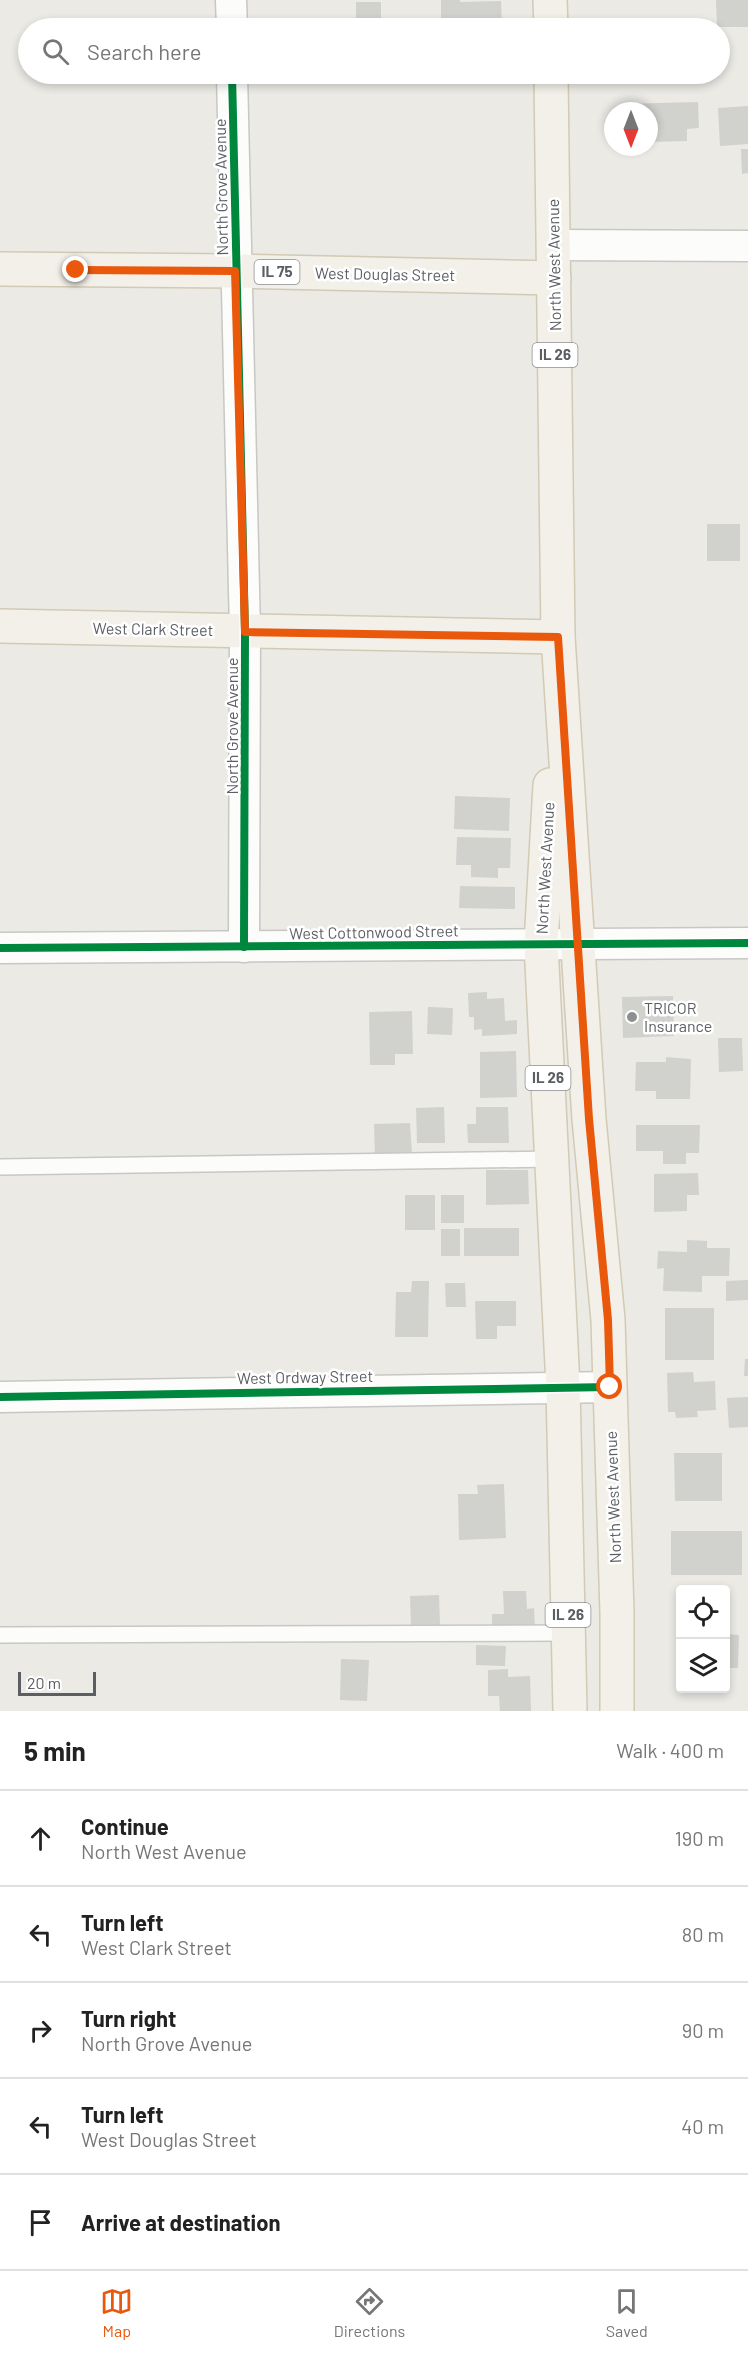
<!DOCTYPE html>
<meta charset="utf-8">
<style>
body{margin:0;font-family:Barlow,sans-serif;background:#f2f2f2;color:#222}
.controls{position:absolute;right:18px;bottom:18px;display:grid;overflow:hidden;border-radius:6px;box-shadow:0 3px 9px #0003}
.controls button{width:54px;height:54px;display:grid;place-items:center;padding:0;border:0;border-bottom:2px solid #e0e0e0;background:#fff;color:#222;font:30px sans-serif}
.compass{position:absolute;left:604px;top:102px;width:54px;height:54px;border-radius:50%;background:#fff;box-shadow:0 3px 9px #0003;rotate:180deg}
.scale{position:absolute;left:18px;bottom:15px;width:78px;box-sizing:border-box;padding-left:6px;border:3px solid #5b5f63;border-top:0;font-size:16px;line-height:21px;white-space:nowrap;color:#5b5f63;-webkit-text-stroke:4px #fff;paint-order:stroke}
.stop{position:absolute;width:18px;height:18px;margin:-14px;border:4px solid #ea580c;border-radius:50%;background:#fff}
.stop.end{background:#ea580c;border-color:#fff;box-shadow:0 2px 6px #0008}
.list{margin:0;padding:0;list-style:none}
h2{display:flex;justify-content:space-between;align-items:center;height:78px;margin:0;padding:0 24px;font-size:26px}
h2 small{font-size:20px;font-weight:400;color:#767676}
.list li{display:grid;grid-template-columns:39px 1fr auto;gap:18px;align-items:center;box-sizing:border-box;height:96px;padding:0 24px;border-top:2px solid #e0e0e0}
.list b{display:block;font-size:22px;white-space:nowrap}
.list p{margin:0;font-size:20px;white-space:nowrap;color:#767676}
.list em{font-size:20px;font-style:normal;color:#767676}
.icon{flex:none;width:33px;height:33px;fill:none;stroke:currentColor;stroke-width:2;stroke-linecap:round;stroke-linejoin:round}
.map{position:relative;flex:none;width:748px;height:1711px;overflow:hidden}
.search{position:absolute;background:#fff;box-shadow:0 3px 9px #0003;left:18px;right:18px;top:18px;height:66px;display:flex;align-items:center;gap:15px;box-sizing:border-box;padding:0 21px;border-radius:33px;color:#767676;font-size:22px}
.sheet{height:558px;background:#fff}
nav{display:flex;justify-content:space-around;align-items:center;box-sizing:border-box;height:84px;border-top:2px solid #e0e0e0;background:#fff;font-size:16px;color:#767676}
nav a{display:grid;justify-items:center;gap:3px}
nav .on{color:#ea580c}
.map>svg:first-child{display:block}
.building{fill:#d1d1ce}
.lines{fill:none;stroke-linecap:round;stroke-linejoin:round}
.lane-casing{stroke:#c7c7c6;stroke-width:18}
.street-casing{stroke:#c7c7c6;stroke-width:33}
.primary-casing{stroke:#d1cab5;stroke-width:36}
.lane{stroke:#fcfcfb;stroke-width:15}
.street{stroke:#fcfcfb;stroke-width:30}
.primary{stroke:#f2f0e8;stroke-width:33}
.cycleway-casing{stroke:#fff;stroke-width:11}
.cycleway{stroke:#00873e;stroke-width:8}
.route{stroke:#ea580c;stroke-width:8}
.poi-dot{fill:#8d9090;stroke:#fff;stroke-width:2}
.labels{text-anchor:middle;stroke-width:5;stroke-linejoin:round;paint-order:stroke}
.shield{fill:#fff;stroke:#8c8f92;stroke-width:1.5}
.shield-label{font-size:15px;font-weight:bold;fill:#5b5f63}
.street-label{font-size:16px;fill:#5b5f63;stroke:#fff}
.poi-label{font-size:16px;fill:#5b5f63;stroke:#fff;text-anchor:start}
</style>
<div class="map">
<svg width="748" height="1711" viewBox="0 0 748 1711">
<rect width="100%" height="100%" fill="#ebeae5"/>
<g class="building">
<path d="M441,0h19v2l41,-1 1,27h-61z"/>
<path d="M716,0h32v27h-31z"/>
<rect x="356" y="2" width="25" height="26"/>
<path d="M647,20l19,1 2,7h-21z"/>
<path d="M698,102l1,26 -12,1v12l-38,1v-31h-26l-1,-7z"/>
<path d="M748,106v38l-28,2 -2,-38z"/>
<path d="M741,149h7v24l-6,1z"/>
<rect x="707" y="524" width="33" height="37"/>
<path d="M455,796l55,2 -1,33 -55,-2z"/>
<path d="M457,837l54,1 -1,30h-12v10l-27,-1v-12h-15z"/>
<path d="M460,886l55,1v22l-56,-1z"/>
<path d="M487,992v7l17,-1 1,23 12,-1v14l-35,2v-7l-8,1v-13h-5l-1,-24z"/>
<path d="M673,996l1,40 -51,2 -1,-41z"/>
<path d="M428,1007l25,1 -1,27 -25,-1z"/>
<path d="M412,1011l1,43h-18v11h-25l-1,-53z"/>
<path d="M718,1038h24l1,33 -24,1z"/>
<path d="M516,1051l1,46 -37,1v-46z"/>
<path d="M666,1057l25,2 -1,40h-34v-8h-21l1,-29h30z"/>
<path d="M444,1107l1,36h-28l-1,-35z"/>
<path d="M476,1107h32l1,36h-41l-1,-19h9z"/>
<path d="M410,1123l2,32 -37,2 -1,-33z"/>
<path d="M636,1125h64l-1,28h-13v11h-23v-13h-27z"/>
<path d="M486,1170h42l1,34 -43,1z"/>
<path d="M698,1173l1,22h-12v16l-33,1v-38z"/>
<rect x="405" y="1195" width="30" height="35"/>
<rect x="441" y="1195" width="23" height="28"/>
<rect x="464" y="1228" width="55" height="28"/>
<rect x="441" y="1229" width="19" height="27"/>
<path d="M687,1240l20,1v7h23l-1,28h-27v16l-39,-1 1,-23 -7,1 1,-18 29,1z"/>
<path d="M748,1280v20l-22,1v-20z"/>
<path d="M412,1281h17l-1,56h-33l1,-45h15z"/>
<path d="M445,1283h20l1,24h-20z"/>
<path d="M475,1301h41v25h-19v13h-21z"/>
<rect x="665" y="1308" width="49" height="52"/>
<path d="M745,1359h3v17h-4z"/>
<path d="M693,1372l1,10 21,-1 1,29 -19,1 1,6 -22,1 -1,-6h-7l-1,-39z"/>
<path d="M748,1397v30l-19,1 -2,-30z"/>
<path d="M674,1453h48v48h-47z"/>
<path d="M504,1484l2,54 -47,2 -1,-46h20l-1,-9z"/>
<rect x="671" y="1531" width="71" height="44"/>
<path d="M503,1591h23l1,18 7,-1 1,20 -43,1v-15h12z"/>
<path d="M439,1595l1,30 -29,1 -1,-30z"/>
<path d="M726,1634l13,1 -1,33h-12z"/>
<path d="M476,1645l30,1 -1,20 -29,-1z"/>
<path d="M341,1659l28,1 -2,41 -27,-1z"/>
<path d="M508,1669v8l22,-1 1,35h-31l-1,-15h-11v-26z"/>
</g>
<g class="lines">
<g class="lane-casing">
<g id="lane">
<path d="M0,1167l552,-8"/>
<path d="M0,1635l568,-2"/>
</g>
</g>
<g class="street-casing">
<g id="street">
<path d="M231,0l1,28"/>
<path d="M232,74l13,558 -1,315"/>
<path d="M553,245l195,1"/>
<path d="M0,948l748,-5"/>
<path d="M0,1397l610,-10"/>
</g>
</g>
<g class="primary-casing">
<g id="primary">
<path d="M550,0l1,28"/>
<path d="M551,74l7,563 31,482 19,201 9,293v98"/>
<path d="M0,269l235,2 319,7"/>
<path d="M0,626l558,11"/>
<path d="M550,785l-9,159 22,442 7,325"/>
</g>
</g>
<use href="#lane" class="lane"/>
<use href="#street" class="street"/>
<use href="#primary" class="primary"/>
<g class="cycleway-casing">
<g id="cycleway">
<path d="M232,74l13,558 -1,315"/>
<path d="M0,948l748,-5"/>
<path d="M0,1397l610,-10"/>
</g>
</g>
<use href="#cycleway" class="cycleway"/>
</g>
<g class="lines">
<path class="route" d="M76,270l159,1 10,361 313,5 31,482 19,201 2,67"/>
</g>
<circle class="poi-dot" cx="632" cy="1017" r="6"/>
<g class="labels">
<g class="shield">
<rect x="254.5" y="260" width="45" height="24" rx="4.5"/>
<rect x="532.5" y="343" width="45" height="24" rx="4.5"/>
<rect x="525.5" y="1066" width="45" height="24" rx="4.5"/>
<rect x="545.5" y="1603" width="45" height="24" rx="4.5"/>
</g>
<g class="shield-label">
<text x="277" y="277">IL 75</text>
<text x="555" y="360">IL 26</text>
<text x="548" y="1083">IL 26</text>
<text x="568" y="1620">IL 26</text>
</g>
<g class="street-label">
<text transform="translate(221 187) rotate(-91)" y="6">North Grove Avenue</text>
<text transform="translate(554 265) rotate(-91)" y="6">North West Avenue</text>
<text transform="translate(385 274) rotate(1)" y="6">West Douglas Street</text>
<text transform="translate(153 629) rotate(1)" y="6">West Clark Street</text>
<text transform="translate(232 726) rotate(-90)" y="6">North Grove Avenue</text>
<text transform="translate(545 868) rotate(-87)" y="6">North West Avenue</text>
<text transform="translate(374 932) rotate(-1)" y="6">West Cottonwood Street</text>
<text transform="translate(305 1377) rotate(-1)" y="6">West Ordway Street</text>
<text transform="translate(613 1497) rotate(-92)" y="6">North West Avenue</text>
</g>
<g class="poi-label">
<text x="644" y="1014">TRICOR<tspan x="644" dy="18">Insurance</tspan></text>
</g>
</g>
</svg>
<div class="controls">
<button><svg class="icon" aria-label="locate" viewBox="0 0 24 24"><circle cx="12" cy="12" r="6"/><path d="M12 2v4M12 18v4M2 12h4M18 12h4"/></svg></button>
<button><svg class="icon" aria-label="layers" viewBox="0 0 24 24"><path d="M12 4l9 5-9 5-9-5zM3 14l9 5 9-5"/></svg></button>
</div>
<svg class="compass" viewBox="-18 -18 36 36"><path d="M0-13l5 13h-10z" fill="#e53935"/><path d="M0 13l5-13h-10z" fill="#767676"/></svg>
<div class="scale">20 m</div>
<div class="stop" style="left:610px;top:1387px"></div>
<div class="stop end" style="left:76px;top:270px"></div>
<div class="search"><svg class="icon" aria-label="search" viewBox="0 0 24 24"><circle cx="10" cy="10" r="6"/><path d="M15 15l6 6"/></svg>Search here</div>
</div>
<section class="sheet">
<h2>5 min<small>Walk · 400 m</small></h2>
<ul class="list">
<li><svg class="icon" aria-label="ahead" viewBox="0 0 24 24"><path d="M12 20V5M6 11l6-6 6 6"/></svg><div><b>Continue</b><p>North West Avenue</p></div><em>190 m</em></li>
<li><svg class="icon" aria-label="left" viewBox="0 0 24 24"><path d="M17 20v-9H6M10 6l-5 5 5 5"/></svg><div><b>Turn left</b><p>West Clark Street</p></div><em>80 m</em></li>
<li><svg class="icon" aria-label="right" viewBox="0 0 24 24"><path d="M7 20v-9h11M14 6l5 5-5 5"/></svg><div><b>Turn right</b><p>North Grove Avenue</p></div><em>90 m</em></li>
<li><svg class="icon" aria-label="left" viewBox="0 0 24 24"><path d="M17 20v-9H6M10 6l-5 5 5 5"/></svg><div><b>Turn left</b><p>West Douglas Street</p></div><em>40 m</em></li>
<li><svg class="icon" aria-label="arrive" viewBox="0 0 24 24"><path d="M6 21V4h12l-3 4 3 4H6"/></svg><div><b>Arrive at destination</b></div></li>
</ul>
</section>
<nav>
<a class="on"><svg class="icon" aria-label="map" viewBox="0 0 24 24"><path d="M3 6l6-2 6 2 6-2v14l-6 2-6-2-6 2zM9 4v14M15 6v14"/></svg>Map</a>
<a><svg class="icon" aria-label="directions" viewBox="0 0 24 24"><path d="M12 3l9 9-9 9-9-9zM9 14v-3h6M13 9l2 2-2 2"/></svg>Directions</a>
<a><svg class="icon" aria-label="saved" viewBox="0 0 24 24"><path d="M7 4h10v16l-5-4-5 4z"/></svg>Saved</a>
</nav>
